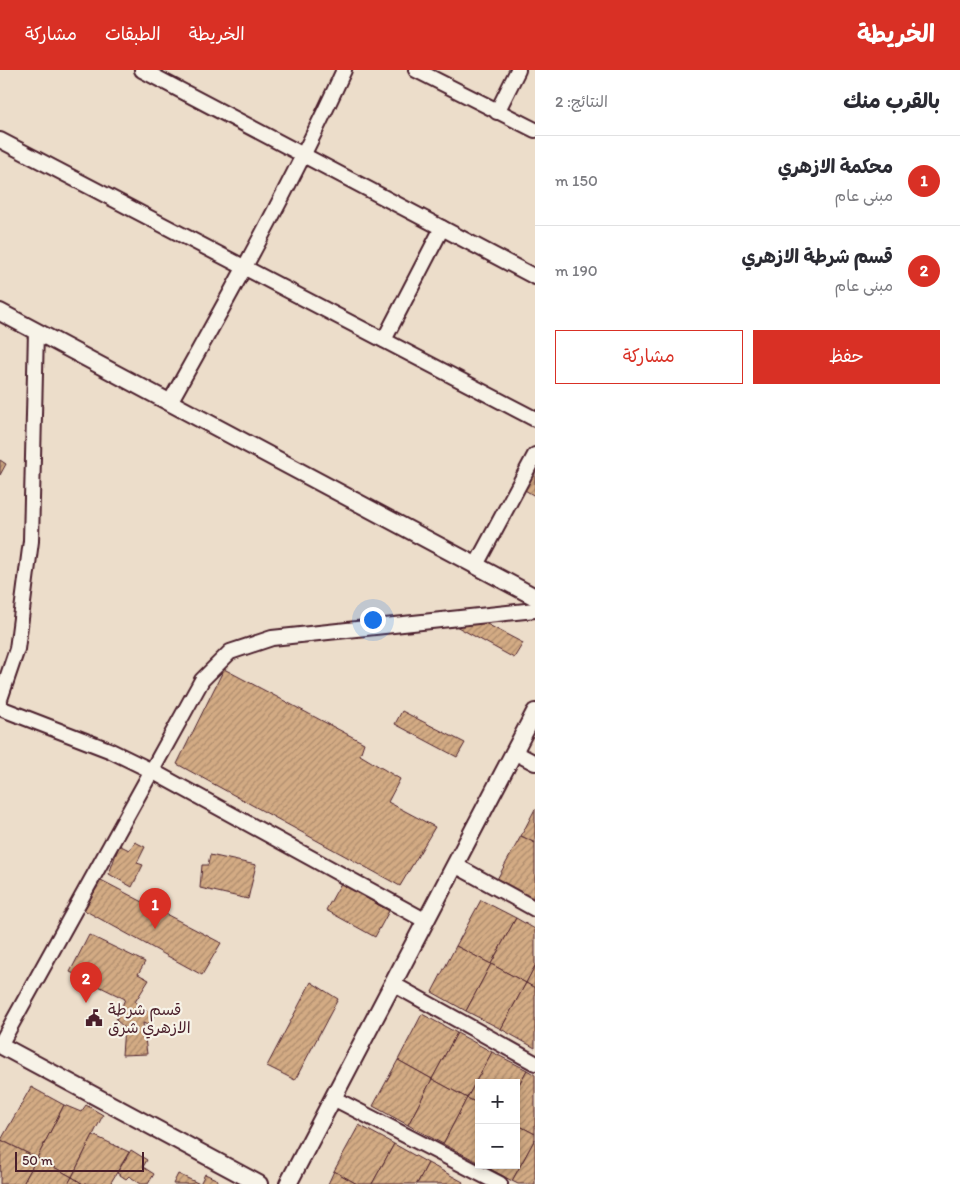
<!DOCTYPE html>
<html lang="ar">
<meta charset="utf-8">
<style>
body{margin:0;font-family:Itim,"Playpen Sans Arabic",sans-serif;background:#f7f7f7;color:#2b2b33;direction:rtl}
.controls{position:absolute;right:15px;bottom:15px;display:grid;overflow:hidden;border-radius:0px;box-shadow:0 2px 8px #0003}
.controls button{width:45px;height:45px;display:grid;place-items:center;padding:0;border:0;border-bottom:1px solid #e1e1e2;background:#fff;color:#2b2b33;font:25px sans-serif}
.scale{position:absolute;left:15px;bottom:12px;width:129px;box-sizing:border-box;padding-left:5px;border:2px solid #4a1f2b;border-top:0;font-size:14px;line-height:18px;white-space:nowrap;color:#4a1f2b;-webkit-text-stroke:4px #f7f3e8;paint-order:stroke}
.you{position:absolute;left:372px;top:549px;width:18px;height:18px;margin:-12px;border:4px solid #fff;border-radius:50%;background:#1a73e8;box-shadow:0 0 0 8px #1a73e833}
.badge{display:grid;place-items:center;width:32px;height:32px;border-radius:50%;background:#d93025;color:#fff;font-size:16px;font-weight:700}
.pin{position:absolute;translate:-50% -41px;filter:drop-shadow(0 1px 2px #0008)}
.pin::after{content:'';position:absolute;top:26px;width:18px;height:15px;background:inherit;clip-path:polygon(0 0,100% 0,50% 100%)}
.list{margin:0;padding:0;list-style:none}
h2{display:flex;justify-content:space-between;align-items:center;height:65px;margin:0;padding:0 20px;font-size:21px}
h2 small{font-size:16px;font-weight:400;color:#7c7c81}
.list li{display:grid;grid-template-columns:32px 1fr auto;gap:15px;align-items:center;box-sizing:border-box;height:90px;padding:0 20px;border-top:1px solid #e1e1e2}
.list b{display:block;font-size:19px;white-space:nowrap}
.list p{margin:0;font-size:16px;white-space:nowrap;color:#7c7c81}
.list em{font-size:16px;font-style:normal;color:#7c7c81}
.actions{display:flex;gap:10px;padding:15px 20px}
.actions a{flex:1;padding:11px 0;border:1px solid #d93025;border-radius:0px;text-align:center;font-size:18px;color:#d93025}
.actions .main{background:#d93025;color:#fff}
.map{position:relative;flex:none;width:535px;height:1114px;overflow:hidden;direction:ltr}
header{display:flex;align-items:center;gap:30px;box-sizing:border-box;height:70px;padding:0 25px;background:#d93025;color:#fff}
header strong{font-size:24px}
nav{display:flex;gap:28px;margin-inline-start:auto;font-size:18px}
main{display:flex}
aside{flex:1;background:#fff}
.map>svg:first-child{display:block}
.building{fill:url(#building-hatch);stroke:#4a1f2b}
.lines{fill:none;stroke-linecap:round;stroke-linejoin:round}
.minor-casing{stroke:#4a1f2b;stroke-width:18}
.tertiary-casing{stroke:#4a1f2b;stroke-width:20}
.minor{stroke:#f7f3e8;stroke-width:14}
.tertiary{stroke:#f7f3e8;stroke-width:16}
.labels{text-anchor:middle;stroke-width:4.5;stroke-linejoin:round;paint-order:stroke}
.poi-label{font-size:16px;fill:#4a1f2b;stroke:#f7f3e8;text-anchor:start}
</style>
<header>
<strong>الخريطة</strong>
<nav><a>الخريطة</a><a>الطبقات</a><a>مشاركة</a></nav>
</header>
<main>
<aside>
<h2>بالقرب منك<small>النتائج: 2</small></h2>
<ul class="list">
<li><span class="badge">1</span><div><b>محكمة الازهري</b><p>مبنى عام</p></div><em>150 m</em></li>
<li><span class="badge">2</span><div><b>قسم شرطة الازهري</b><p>مبنى عام</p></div><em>190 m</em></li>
</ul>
<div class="actions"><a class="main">حفظ</a><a>مشاركة</a></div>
</aside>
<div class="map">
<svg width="535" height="1114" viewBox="0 0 535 1114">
<defs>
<pattern id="building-hatch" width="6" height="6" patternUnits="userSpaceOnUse" patternTransform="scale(1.25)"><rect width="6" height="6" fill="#d3ab84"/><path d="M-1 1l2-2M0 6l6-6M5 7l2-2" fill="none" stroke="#ad8b6c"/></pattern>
</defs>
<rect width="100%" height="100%" fill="#ecddca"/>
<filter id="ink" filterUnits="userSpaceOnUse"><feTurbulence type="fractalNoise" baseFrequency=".02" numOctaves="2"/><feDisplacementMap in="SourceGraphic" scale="10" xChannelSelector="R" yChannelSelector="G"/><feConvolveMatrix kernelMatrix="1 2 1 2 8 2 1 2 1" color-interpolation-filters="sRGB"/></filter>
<g filter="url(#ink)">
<g class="building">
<path d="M0,390l6,4 -6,11z"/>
<path d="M535,395v31l-12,-7z"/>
<path d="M462,541l61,32 -9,15 -60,-33z"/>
<path d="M224,599l140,74 -4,12 40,24 -12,23 47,25 -35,59 -223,-122z"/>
<path d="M402,641l63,32 -8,14 -62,-33z"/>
<path d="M535,739v34l-14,-7z"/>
<path d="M521,766l14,7v50l-4,7 -35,-19z"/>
<path d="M135,772l10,5 -8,16 6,2 -11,22 -23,-13 10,-29 10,5z"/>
<path d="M210,785l46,10 -8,34 -48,-11 2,-23h6z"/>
<path d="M101,810l120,63 -19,32 -118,-65z"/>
<path d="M341,813l48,28 -14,26 -49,-27z"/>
<path d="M481,830l35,18 -25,46 -35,-18z"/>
<path d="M516,848l19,11v37l-9,17 -35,-19z"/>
<path d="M89,865l56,27 -7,12 11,6 -14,22 19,13 -4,11 -7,-3 4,31 -25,1 2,-28 -8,-7 9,-21 -55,-27z"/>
<path d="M456,876l35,18 -25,47 -34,-19z"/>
<path d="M491,894l35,19 -25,46 -35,-18z"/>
<path d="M535,896v22l-9,-5z"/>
<path d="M311,912l27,17 -43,81 -28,-14z"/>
<path d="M526,913l9,5v60l-34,-19z"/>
<path d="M422,944l35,19 -25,46 -34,-19z"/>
<path d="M457,963l35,19 -25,46 -35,-19z"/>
<path d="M492,982l35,18 -11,20v-7h-37v21l-12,-6z"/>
<path d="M398,990l34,19 -24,46 -35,-19z"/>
<path d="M527,1000l8,5v59l-19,-10v-34z"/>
<path d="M432,1009l35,19 -24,46 -35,-19z"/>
<path d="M31,1017l33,18 -27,53 -36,-18z"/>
<path d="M467,1028l12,6 -1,58 -35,-18z"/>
<path d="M64,1035l17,7 5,-7 17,10 -31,62 -35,-19z"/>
<path d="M516,1054l19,10v5l-23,42 -29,-16h33z"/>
<path d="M359,1055l35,19 -22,40h-15l-23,-13z"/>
<path d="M93,1065l36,17 -19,32h-27l-11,-7z"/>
<path d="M535,1069v45h-17l-6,-3z"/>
<path d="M1,1070l36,18 -14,26h-23z"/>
<path d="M394,1074l34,19 -11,21h-45z"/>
<path d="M131,1080l16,10 -4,7 11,7 -6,10h-7l-12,-8 -3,3 -9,-6z"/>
<path d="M37,1088l35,19 -4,7h-45z"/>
<path d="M428,1093l35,19 -1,2h-45z"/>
<path d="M334,1101l23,13h-29z"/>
<path d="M178,1104l22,10h-27z"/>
<path d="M205,1104l13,6 -1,4h-17z"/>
<path d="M72,1107l11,7h-15z"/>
</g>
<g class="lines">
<g class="minor-casing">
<g id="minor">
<path d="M142,0l393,207"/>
<path d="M416,0l119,60"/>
<path d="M497,42l21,-42"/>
<path d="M0,70l535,279"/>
<path d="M384,270l58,-112"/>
<path d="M170,332c61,-109 122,-218 174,-332"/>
<path d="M476,495l59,-110"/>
<path d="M0,629l17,-50 14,-108 5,-210"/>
<path d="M0,638l109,42 43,21 274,150"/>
<path d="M514,682l21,11"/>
<path d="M455,795l80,44"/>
<path d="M393,914l142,79"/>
<path d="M0,975l202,-365 28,-28 42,-14 263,-28"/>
<path d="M333,1028l167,86"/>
</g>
</g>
<g class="tertiary-casing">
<g id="tertiary">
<path d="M0,242l535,285"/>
<path d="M0,975l259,139"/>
<path d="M288,1114l247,-472"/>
</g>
</g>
<use href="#minor" class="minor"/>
<use href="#tertiary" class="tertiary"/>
</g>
</g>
<defs>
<g id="civic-bare" transform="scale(1.35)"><path d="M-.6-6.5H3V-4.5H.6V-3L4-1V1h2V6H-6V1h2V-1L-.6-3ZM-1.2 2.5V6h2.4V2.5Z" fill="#4a1f2b" stroke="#f7f3e8" stroke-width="2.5" paint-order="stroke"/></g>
</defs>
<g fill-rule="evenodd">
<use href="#civic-bare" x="94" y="948"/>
</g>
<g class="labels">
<g class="poi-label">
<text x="108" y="945">قسم شرطة<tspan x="108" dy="18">الازهري شرق</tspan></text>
</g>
</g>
</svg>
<div class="controls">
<button>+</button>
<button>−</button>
</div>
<div class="scale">50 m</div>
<div class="you"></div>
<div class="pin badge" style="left:155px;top:859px">1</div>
<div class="pin badge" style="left:86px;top:933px">2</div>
</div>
</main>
